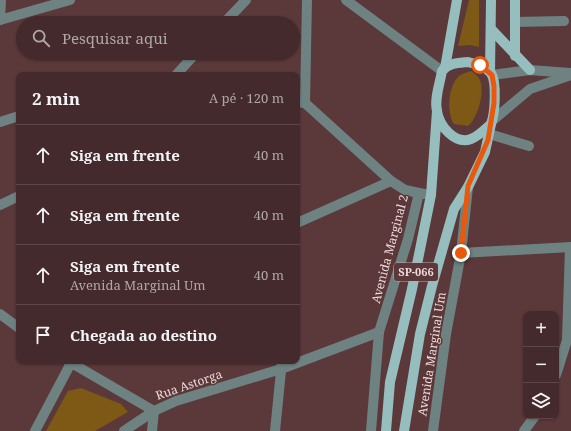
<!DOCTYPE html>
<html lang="pt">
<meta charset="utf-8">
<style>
body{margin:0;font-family:"Noto Serif",serif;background:#4b3234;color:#f1f3f6}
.controls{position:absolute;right:12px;bottom:12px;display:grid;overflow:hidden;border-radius:8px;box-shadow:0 1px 3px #0004}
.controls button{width:36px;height:36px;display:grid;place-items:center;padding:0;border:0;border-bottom:1px solid #5c4648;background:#442a2c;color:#f1f3f6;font:20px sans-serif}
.stop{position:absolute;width:12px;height:12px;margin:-9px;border:3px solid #ea580c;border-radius:50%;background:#fff}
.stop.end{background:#ea580c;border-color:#fff;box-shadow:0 1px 4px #0008}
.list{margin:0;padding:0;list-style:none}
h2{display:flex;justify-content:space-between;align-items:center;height:52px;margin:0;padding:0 16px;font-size:17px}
h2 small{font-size:13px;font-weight:400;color:#afa7a9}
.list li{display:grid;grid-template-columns:26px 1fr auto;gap:12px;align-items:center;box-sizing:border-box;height:60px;padding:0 16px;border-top:1px solid #5c4648}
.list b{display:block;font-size:15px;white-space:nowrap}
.list p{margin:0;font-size:13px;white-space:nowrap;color:#afa7a9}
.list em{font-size:13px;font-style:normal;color:#afa7a9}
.icon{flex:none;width:22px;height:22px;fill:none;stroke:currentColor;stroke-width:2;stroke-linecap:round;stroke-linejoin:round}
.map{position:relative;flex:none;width:571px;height:431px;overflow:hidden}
.search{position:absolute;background:#442a2c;box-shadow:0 1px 3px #0004;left:16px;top:16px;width:284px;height:44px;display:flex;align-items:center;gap:10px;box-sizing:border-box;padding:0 14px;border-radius:22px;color:#afa7a9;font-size:15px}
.panel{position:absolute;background:#442a2c;box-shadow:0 1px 3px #0004;left:16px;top:72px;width:284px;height:292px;border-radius:8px}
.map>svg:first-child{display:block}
.green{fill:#7e5815}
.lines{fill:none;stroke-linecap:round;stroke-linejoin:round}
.minor{stroke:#6e8282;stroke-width:10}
.major{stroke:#96bebe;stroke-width:10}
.route{stroke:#ea580c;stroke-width:5}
.labels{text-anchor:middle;stroke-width:3;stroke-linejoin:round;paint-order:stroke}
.shield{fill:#5b383a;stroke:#c3a9aa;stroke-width:1}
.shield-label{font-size:11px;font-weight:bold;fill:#f0d9da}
.street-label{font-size:12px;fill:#f0d9da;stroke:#5b383a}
</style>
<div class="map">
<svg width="571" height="431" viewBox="0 0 571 431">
<rect width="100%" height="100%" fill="#5b383a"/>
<g class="green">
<path d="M469,0h10v47l-9,-2 -12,1z"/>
<path d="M471,71c3,2 6,4 8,7 7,12 -1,40 -11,48l-14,-2c-7,-10 -6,-32 1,-43 4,-7 10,-8 16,-10z"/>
<path d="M81,388l40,16 7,8 -33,19h-49l22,-40z"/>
</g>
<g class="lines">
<g class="minor">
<path d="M346,0l96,71"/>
<path d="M0,20l70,-20"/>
<path d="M0,20l1,-20"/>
<path d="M515,22l49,-1"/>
<path d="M224,23l22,-23"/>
<path d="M176,75l20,-22"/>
<path d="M492,75l38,-5 40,3"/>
<path d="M297,102l8,1 86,78 14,9 19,4"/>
<path d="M305,103l2,-103"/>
<path d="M492,121l38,-32 41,-14"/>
<path d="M0,122l19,-6"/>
<path d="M489,134l40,12"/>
<path d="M0,205l19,-9"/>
<path d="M297,223l94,-42"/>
<path d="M461,253l110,-6"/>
<path d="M0,314l19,14"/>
<path d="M68,361l86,50 -2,20"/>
<path d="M556,375l11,-35 3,-93"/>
<path d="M35,431l37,-70"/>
<path d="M124,431l30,-20 22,-10 105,-32 98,-37"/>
<path d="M275,431l7,-70"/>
<path d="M371,431l8,-99 29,-93 11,-46"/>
<path d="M433,431l13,-97 15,-81 7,-66"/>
<path d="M524,431l11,-15"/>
</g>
<g class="major">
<path d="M492,30l38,40"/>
<path d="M515,56v-56"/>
<path d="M468,62c8,2 17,4 23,11 6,9 4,41 0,51 -6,5 -12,12 -20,15 -16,6 -32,-13 -34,-28 -3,-12 3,-28 5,-40 6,-8 17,-8 26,-9z"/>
<path d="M445,68l12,-68"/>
<path d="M490,72l1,-72"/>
<path d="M386,431l4,-49 22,-93 19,-94 6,-84"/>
<path d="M404,431l16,-97 12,-48 22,-77 14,-22 17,-35 6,-28"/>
</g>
</g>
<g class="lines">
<path class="route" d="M461,253l7,-67 20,-46 6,-37v-17l-2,-11 -12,-10"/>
</g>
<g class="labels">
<rect class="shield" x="394" y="263" width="44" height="18" rx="3"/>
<g class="shield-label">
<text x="416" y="276">SP-066</text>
</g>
<g class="street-label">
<text transform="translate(390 249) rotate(-75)" y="4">Avenida Marginal 2</text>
<text transform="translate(432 354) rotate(-81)" y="4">Avenida Marginal Um</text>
<text transform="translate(189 385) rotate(-19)" y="4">Rua Astorga</text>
</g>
</g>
</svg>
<div class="controls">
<button>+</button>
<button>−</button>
<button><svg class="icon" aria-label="layers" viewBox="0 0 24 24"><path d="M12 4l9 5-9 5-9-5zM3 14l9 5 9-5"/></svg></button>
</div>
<div class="stop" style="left:480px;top:65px"></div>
<div class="stop end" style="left:461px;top:253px"></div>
<div class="search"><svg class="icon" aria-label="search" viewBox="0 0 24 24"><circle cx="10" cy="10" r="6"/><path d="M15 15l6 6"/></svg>Pesquisar aqui</div>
<section class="panel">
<h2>2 min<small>A pé · 120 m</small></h2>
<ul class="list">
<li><svg class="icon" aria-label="ahead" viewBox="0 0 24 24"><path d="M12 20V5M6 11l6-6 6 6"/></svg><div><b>Siga em frente</b></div><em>40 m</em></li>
<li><svg class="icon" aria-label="ahead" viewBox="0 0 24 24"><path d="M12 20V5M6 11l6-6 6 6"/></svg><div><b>Siga em frente</b></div><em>40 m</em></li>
<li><svg class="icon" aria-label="ahead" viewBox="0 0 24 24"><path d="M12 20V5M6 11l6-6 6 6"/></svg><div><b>Siga em frente</b><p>Avenida Marginal Um</p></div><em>40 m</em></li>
<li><svg class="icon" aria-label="arrive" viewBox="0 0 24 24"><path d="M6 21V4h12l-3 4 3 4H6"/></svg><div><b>Chegada ao destino</b></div></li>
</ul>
</section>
</div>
